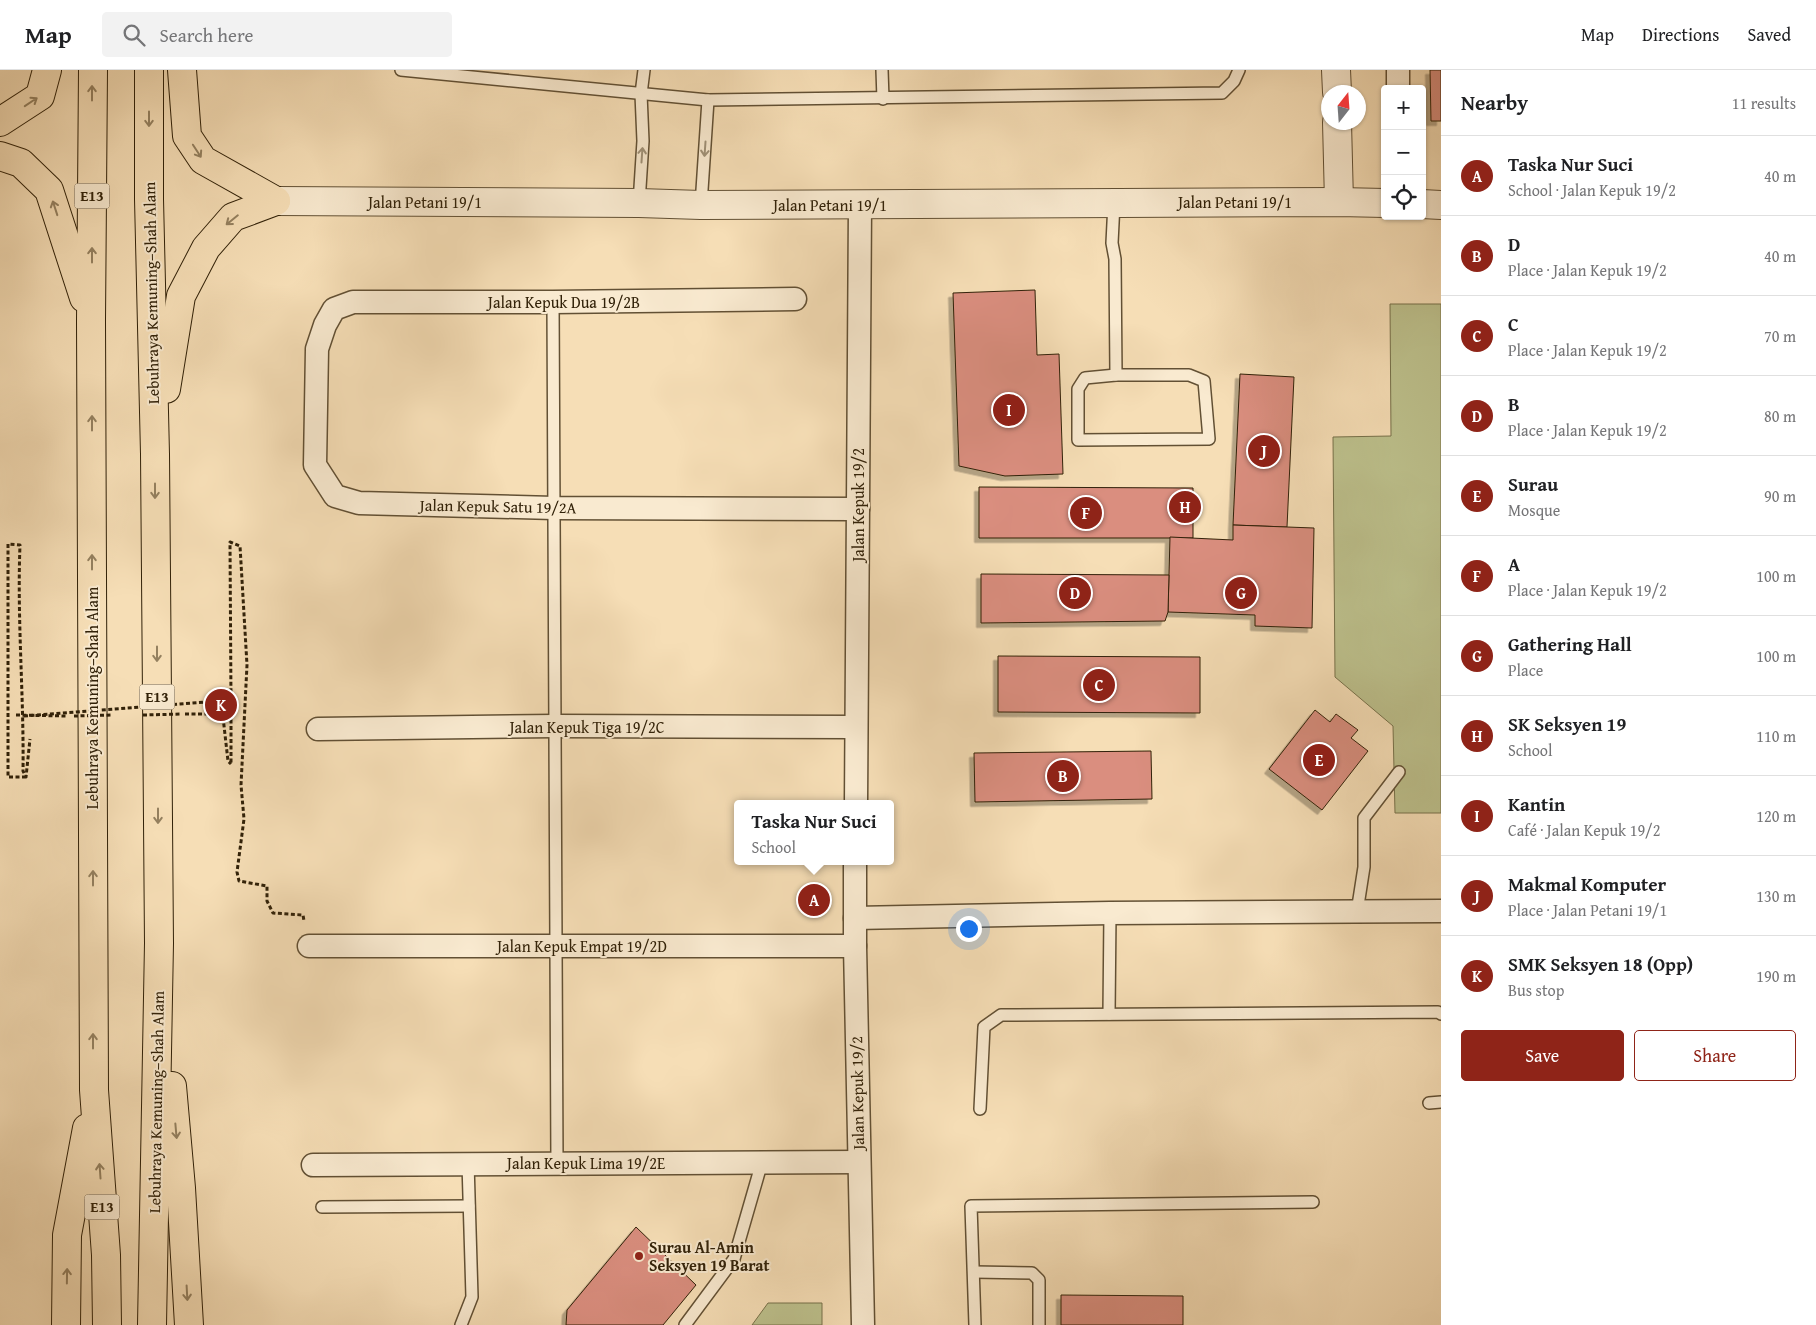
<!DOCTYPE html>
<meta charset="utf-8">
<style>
body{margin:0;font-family:"Gentium Book Plus",serif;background:#f2f2f2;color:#202124}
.controls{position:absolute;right:15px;top:15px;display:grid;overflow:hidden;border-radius:5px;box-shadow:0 1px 4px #0004}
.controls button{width:45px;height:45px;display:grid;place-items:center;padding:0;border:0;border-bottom:1px solid #e0e0e0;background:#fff;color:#202124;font:25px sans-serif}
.compass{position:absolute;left:1321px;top:15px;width:45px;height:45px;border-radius:50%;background:#fff;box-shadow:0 1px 4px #0004;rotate:17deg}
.you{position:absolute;left:968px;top:858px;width:18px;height:18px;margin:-12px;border:4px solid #fff;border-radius:50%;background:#1a73e8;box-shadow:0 0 0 8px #1a73e833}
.badge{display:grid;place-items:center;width:32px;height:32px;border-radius:50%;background:#8f2418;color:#fff;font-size:16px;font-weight:700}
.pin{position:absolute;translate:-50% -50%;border:2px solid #fff;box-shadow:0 1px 5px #0006}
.popup{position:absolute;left:734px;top:730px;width:160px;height:65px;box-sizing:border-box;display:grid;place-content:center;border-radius:5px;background:#fff;filter:drop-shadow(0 1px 4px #0005);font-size:16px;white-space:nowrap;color:#757577}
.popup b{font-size:19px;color:#202124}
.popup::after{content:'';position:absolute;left:50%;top:100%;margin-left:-10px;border:10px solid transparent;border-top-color:#fff}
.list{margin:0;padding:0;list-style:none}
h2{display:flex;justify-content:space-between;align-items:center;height:65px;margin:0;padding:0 20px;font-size:21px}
h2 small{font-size:16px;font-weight:400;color:#757577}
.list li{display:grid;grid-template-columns:32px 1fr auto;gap:15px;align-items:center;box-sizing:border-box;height:80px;padding:0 20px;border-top:1px solid #e0e0e0}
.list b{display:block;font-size:19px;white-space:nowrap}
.list p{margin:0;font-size:16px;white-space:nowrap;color:#757577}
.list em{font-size:16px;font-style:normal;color:#757577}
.actions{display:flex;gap:10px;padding:15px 20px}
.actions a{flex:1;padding:11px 0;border:1px solid #8f2418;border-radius:5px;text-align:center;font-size:18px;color:#8f2418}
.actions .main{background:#8f2418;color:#fff}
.icon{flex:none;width:28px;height:28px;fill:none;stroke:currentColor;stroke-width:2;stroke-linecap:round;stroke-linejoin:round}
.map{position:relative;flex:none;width:1441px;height:1255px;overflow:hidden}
header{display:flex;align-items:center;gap:30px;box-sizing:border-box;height:70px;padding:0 25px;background:#fff;border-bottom:1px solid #e0e0e0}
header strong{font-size:24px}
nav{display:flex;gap:28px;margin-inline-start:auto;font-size:18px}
.search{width:350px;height:45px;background:#f2f2f2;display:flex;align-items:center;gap:12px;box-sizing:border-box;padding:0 18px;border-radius:5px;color:#757577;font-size:19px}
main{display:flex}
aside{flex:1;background:#fff}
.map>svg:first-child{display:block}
.green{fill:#bdc18d;stroke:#77714a}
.building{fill:#da8e7f;stroke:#312108;filter:url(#shadow)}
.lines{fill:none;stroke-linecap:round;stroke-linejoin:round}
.service-casing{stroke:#625034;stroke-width:14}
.minor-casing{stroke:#625034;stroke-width:25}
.tertiary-casing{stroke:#625034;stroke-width:30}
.motorway-casing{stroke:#312108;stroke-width:30}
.path{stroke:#312108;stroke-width:3;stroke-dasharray:4 2.5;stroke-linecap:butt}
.service{stroke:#f9ead0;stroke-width:11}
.minor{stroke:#f9ead0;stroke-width:22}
.tertiary{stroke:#f9ead0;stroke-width:28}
.motorway{stroke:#f6deb6;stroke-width:28}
.path-bridge{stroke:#312108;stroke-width:3;stroke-dasharray:4 2.5;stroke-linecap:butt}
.oneway{stroke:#94805f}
.oneway2{stroke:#9f9076}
.poi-dot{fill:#8f2418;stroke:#f9ead0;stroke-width:2}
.labels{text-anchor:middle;stroke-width:4;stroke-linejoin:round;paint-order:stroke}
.shield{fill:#f9ead0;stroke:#6d5d44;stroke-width:1}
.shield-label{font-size:15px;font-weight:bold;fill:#312108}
.street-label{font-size:16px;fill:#312108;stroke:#f9ead0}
.poi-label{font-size:16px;font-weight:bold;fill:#312108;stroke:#f9ead0;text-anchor:start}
</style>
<header>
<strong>Map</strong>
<div class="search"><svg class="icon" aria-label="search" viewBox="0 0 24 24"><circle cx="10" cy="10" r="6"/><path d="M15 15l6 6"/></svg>Search here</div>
<nav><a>Map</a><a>Directions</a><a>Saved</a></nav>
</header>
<main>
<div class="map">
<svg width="1441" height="1255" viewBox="0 0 1441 1255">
<defs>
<filter id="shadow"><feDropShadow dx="-4.5" dy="4.5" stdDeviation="0" flood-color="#0004"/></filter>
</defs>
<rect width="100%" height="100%" fill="#f6deb6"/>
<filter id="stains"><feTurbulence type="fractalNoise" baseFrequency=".004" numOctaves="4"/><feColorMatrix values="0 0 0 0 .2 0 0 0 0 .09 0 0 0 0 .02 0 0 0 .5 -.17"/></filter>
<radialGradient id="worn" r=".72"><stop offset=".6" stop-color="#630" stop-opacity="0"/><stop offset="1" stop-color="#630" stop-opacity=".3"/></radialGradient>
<g class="green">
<path d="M1390,234h51v509h-46l-2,-87 -58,-49 -2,-240 58,-1z"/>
<path d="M768,1233h54v22h-70z"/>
</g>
<g class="building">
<path d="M1430,0h11v51h-10z"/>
<path d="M1035,220l2,65 22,-1 4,120 -58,2 -46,-10 -6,-173z"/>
<path d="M1240,304l54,3 -7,150 -54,-2z"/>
<path d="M979,417l214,1v50h-214z"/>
<path d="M1233,455l81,3 -2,100 -57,-2v-11l-87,-3 2,-75 63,3z"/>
<path d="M981,504l188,1 -1,37 -3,9 -184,2z"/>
<path d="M998,586l202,1v56l-202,-1z"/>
<path d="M1315,640l15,12 6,-8 22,16 -7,8 17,13 -46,59 -53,-41z"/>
<path d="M1151,681l1,48 -177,3 -1,-49z"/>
<path d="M636,1157l60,58 -33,40h-97l1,-15z"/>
<path d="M1061,1225l122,1v29h-122z"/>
</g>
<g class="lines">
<g class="service-casing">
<g id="service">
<path d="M401,0l307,30 514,-7 12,-12 5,-11"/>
<path d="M882,0l1,29"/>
<path d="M639,133l4,-62 -2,-47 3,-24"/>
<path d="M1114,133l-2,40 3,16 1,116"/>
<path d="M701,135l7,-105"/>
<path d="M553,232l4,861"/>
<path d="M1116,305h73l15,6 5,58 -131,1v-51l7,-11z"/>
<path d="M1357,842l7,-45v-49l35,-46"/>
<path d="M1109,944l1,-101"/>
<path d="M1429,1033l12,-1"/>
<path d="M980,1039l4,-82 17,-12 437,-3 3,2"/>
<path d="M322,1137l147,-1"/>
<path d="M974,1202l58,1 7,7v45"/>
<path d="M461,1255l11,-28 -4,-134"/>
<path d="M685,1255l49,-66 28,-97"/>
<path d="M975,1255l-4,-119 342,-4"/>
</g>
</g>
<g class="minor-casing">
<g id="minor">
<path d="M1398,0v19"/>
<path d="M795,229l-242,3h-200l-19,7 -9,16 -8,24 -2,116 20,31 24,7 195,5 304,1"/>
<path d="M318,659l237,-3 301,1"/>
<path d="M856,734l4,-599"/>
<path d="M855,791v85l8,379"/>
<path d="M855,848l255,-5 331,-2"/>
<path d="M309,876h546"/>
<path d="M313,1095l545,-3"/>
</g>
</g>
<g class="tertiary-casing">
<g id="tertiary">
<path d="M1336,0l1,22"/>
<path d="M1337,52l2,80"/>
<path d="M276,131l363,2 62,2 638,-3 46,1"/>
<path d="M1422,134l19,1"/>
</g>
</g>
<g class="motorway-casing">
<g id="motorway">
<path d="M93,0l-2,251 3,769 12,165 1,70"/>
<path d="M149,0v129l6,255 4,489 -7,382"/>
<path d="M182,0l5,66 16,24 73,41"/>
<path d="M0,52l40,-26 7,-26"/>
<path d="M0,86l21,7 28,27 35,108"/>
<path d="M166,319l15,-93 25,-48 27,-31 43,-16"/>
<path d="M172,1016l9,102 8,137"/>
<path d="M66,1255l1,-90 20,-107"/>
</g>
</g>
<g class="path">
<path d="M231,630v64"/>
<path d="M185,644h28l18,-14 -1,-158 10,4 7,119 -6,120 3,34 -7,53 2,9 28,5v15l6,12 30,2 1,6"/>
<path d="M16,645l50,1"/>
<path d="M223,647l5,44 3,3"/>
<path d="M26,707h-18v-233l12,1c-3,75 4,150 3,226l3,6 4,-38"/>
</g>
<use href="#service" class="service"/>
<use href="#minor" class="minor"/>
<use href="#tertiary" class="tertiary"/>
<use href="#motorway" class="motorway"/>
<g class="path-bridge">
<path d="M143,645l38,-1"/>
<path d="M24,646l207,-16"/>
<path d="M74,646l38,-1"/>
</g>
</g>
<defs><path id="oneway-shaft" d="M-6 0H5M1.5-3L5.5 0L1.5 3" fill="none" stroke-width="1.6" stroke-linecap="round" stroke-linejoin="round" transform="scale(1.25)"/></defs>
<g class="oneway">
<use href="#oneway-shaft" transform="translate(92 23) rotate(-90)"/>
<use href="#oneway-shaft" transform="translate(31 32) rotate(-34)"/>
<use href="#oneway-shaft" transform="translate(149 49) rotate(90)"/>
<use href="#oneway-shaft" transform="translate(197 81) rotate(57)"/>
<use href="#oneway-shaft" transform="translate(55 138) rotate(-108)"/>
<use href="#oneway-shaft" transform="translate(232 150) rotate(141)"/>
<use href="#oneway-shaft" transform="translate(92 185) rotate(-90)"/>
<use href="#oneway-shaft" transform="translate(92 353) rotate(-90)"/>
<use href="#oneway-shaft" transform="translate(155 421) rotate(90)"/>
<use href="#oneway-shaft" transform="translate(92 492) rotate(-90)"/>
<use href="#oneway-shaft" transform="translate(157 584) rotate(90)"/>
<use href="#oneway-shaft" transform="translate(158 746) rotate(90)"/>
<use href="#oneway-shaft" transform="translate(93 808) rotate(-90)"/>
<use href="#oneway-shaft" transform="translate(93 971) rotate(-90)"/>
<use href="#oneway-shaft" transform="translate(176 1061) rotate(85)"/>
<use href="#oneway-shaft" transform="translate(100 1101) rotate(-94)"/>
<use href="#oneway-shaft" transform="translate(67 1206) rotate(-89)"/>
<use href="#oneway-shaft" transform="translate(187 1223) rotate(87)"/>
</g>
<g class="oneway2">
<use href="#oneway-shaft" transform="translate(705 79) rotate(94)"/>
<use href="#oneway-shaft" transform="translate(642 85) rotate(-86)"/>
</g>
<circle class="poi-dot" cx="639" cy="1186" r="5"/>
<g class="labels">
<g class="shield">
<rect x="74.5" y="113.5" width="35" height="25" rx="4"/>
<rect x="139.5" y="614.5" width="35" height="25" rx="4"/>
<rect x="84.5" y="1124.5" width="35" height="25" rx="4"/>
</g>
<g class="shield-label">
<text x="92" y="131">E13</text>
<text x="157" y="632">E13</text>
<text x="102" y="1142">E13</text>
</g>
<g class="street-label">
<text x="425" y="138">Jalan Petani 19/1</text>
<text x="1235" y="138">Jalan Petani 19/1</text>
<text x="830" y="141">Jalan Petani 19/1</text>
<text transform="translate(151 223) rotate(-91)" y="6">Lebuhraya Kemuning–Shah Alam</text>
<text x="564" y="238">Jalan Kepuk Dua 19/2B</text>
<text transform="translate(858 435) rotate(-90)" y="6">Jalan Kepuk 19/2</text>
<text transform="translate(498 436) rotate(1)" y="6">Jalan Kepuk Satu 19/2A</text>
<text transform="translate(92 628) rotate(-90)" y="6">Lebuhraya Kemuning–Shah Alam</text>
<text x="587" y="663">Jalan Kepuk Tiga 19/2C</text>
<text x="582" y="882">Jalan Kepuk Empat 19/2D</text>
<text transform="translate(857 1023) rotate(-91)" y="6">Jalan Kepuk 19/2</text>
<text transform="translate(156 1032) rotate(-89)" y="6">Lebuhraya Kemuning–Shah Alam</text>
<text x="586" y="1099">Jalan Kepuk Lima 19/2E</text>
</g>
<g class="poi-label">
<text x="649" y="1183">Surau Al-Amin<tspan x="649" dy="18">Seksyen 19 Barat</tspan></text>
</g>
</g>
<rect width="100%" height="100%" filter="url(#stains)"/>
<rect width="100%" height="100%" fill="url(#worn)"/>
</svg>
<div class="controls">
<button>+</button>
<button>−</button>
<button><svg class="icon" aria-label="locate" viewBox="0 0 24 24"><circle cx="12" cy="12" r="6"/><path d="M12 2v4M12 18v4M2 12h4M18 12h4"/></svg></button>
</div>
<svg class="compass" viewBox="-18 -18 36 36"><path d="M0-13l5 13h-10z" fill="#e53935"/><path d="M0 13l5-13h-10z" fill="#757577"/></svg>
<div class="you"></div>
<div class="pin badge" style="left:814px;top:830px">A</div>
<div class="popup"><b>Taska Nur Suci</b>School</div>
<div class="pin badge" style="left:1063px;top:706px">B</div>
<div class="pin badge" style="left:1099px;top:615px">C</div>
<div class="pin badge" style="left:1075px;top:523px">D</div>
<div class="pin badge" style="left:1319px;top:690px">E</div>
<div class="pin badge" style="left:1086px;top:443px">F</div>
<div class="pin badge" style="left:1241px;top:523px">G</div>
<div class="pin badge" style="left:1185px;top:437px">H</div>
<div class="pin badge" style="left:1009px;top:340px">I</div>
<div class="pin badge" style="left:1264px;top:381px">J</div>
<div class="pin badge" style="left:221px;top:635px">K</div>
</div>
<aside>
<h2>Nearby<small>11 results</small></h2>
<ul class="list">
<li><span class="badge">A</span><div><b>Taska Nur Suci</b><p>School · Jalan Kepuk 19/2</p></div><em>40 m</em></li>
<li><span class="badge">B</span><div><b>D</b><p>Place · Jalan Kepuk 19/2</p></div><em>40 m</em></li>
<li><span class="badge">C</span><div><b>C</b><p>Place · Jalan Kepuk 19/2</p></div><em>70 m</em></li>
<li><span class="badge">D</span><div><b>B</b><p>Place · Jalan Kepuk 19/2</p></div><em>80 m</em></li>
<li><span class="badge">E</span><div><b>Surau</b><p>Mosque</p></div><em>90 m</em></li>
<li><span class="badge">F</span><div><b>A</b><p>Place · Jalan Kepuk 19/2</p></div><em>100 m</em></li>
<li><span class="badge">G</span><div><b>Gathering Hall</b><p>Place</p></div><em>100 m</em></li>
<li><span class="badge">H</span><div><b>SK Seksyen 19</b><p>School</p></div><em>110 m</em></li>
<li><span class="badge">I</span><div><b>Kantin</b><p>Café · Jalan Kepuk 19/2</p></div><em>120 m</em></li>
<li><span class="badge">J</span><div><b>Makmal Komputer</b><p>Place · Jalan Petani 19/1</p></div><em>130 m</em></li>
<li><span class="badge">K</span><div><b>SMK Seksyen 18 (Opp)</b><p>Bus stop</p></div><em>190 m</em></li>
</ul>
<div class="actions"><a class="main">Save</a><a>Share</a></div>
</aside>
</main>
